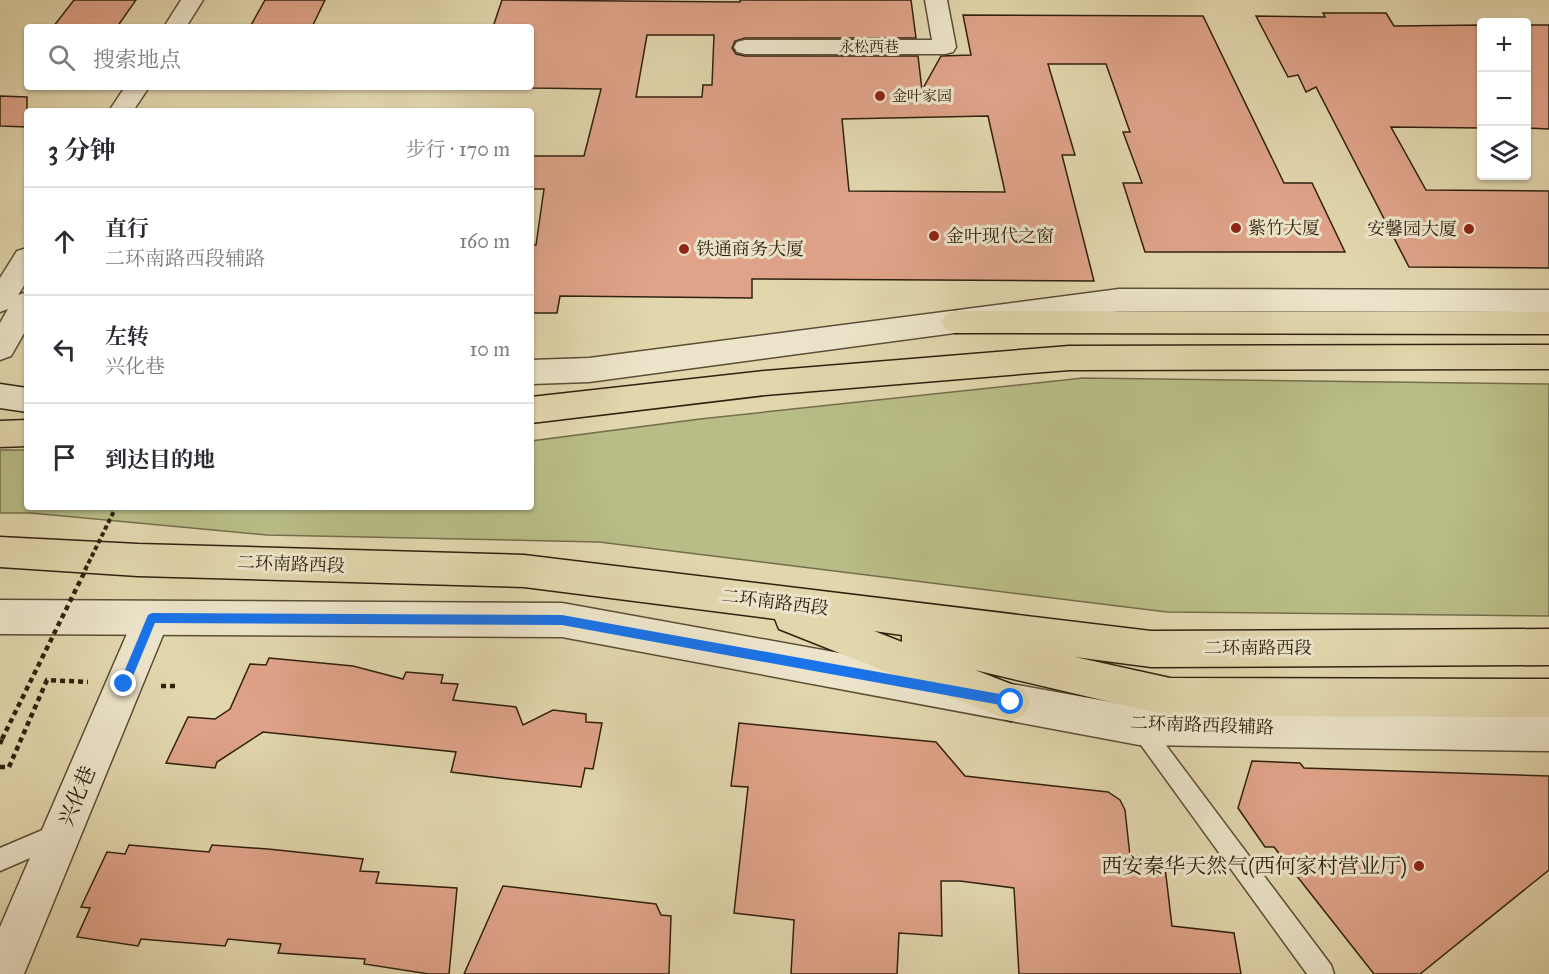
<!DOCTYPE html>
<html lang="zh">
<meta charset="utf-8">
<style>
body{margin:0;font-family:"IM FELL Great Primer","Noto Serif SC",serif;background:#f2f2f3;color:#2b2b33}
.controls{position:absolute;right:18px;top:18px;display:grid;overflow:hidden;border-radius:6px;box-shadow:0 2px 4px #0004}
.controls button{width:54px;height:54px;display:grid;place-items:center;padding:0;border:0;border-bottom:2px solid #e1e1e2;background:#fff;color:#2b2b33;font:30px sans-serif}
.stop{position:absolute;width:18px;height:18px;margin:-14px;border:4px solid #1a73e8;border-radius:50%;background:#fff}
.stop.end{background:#1a73e8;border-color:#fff;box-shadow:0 2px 6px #0008}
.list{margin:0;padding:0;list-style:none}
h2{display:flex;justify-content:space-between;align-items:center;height:78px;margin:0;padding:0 24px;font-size:26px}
h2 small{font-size:20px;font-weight:400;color:#7c7c81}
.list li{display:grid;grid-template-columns:39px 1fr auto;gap:18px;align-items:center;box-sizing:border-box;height:108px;padding:0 24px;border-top:2px solid #e1e1e2}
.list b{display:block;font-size:22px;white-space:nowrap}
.list p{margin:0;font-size:20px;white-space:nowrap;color:#7c7c81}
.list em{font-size:20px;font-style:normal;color:#7c7c81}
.icon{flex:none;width:33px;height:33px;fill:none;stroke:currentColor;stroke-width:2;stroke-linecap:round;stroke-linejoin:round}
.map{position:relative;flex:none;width:1549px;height:974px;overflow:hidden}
.search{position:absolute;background:#fff;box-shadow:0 2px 4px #0004;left:24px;top:24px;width:510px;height:66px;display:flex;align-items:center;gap:15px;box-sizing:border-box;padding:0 21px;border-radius:6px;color:#7c7c81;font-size:22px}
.panel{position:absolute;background:#fff;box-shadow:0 2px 4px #0004;left:24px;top:108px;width:510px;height:402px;border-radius:6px}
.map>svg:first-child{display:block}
.green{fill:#b8bc86;stroke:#746e4a;stroke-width:1.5}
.building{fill:#dfa389;stroke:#30210e;stroke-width:1.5;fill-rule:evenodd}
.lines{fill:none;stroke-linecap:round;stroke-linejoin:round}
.service-casing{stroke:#5c4e36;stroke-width:3}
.minor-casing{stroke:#5c4e36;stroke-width:3}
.tertiary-casing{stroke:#5c4e36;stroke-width:3}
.secondary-casing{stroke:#30210e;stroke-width:3}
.trunk-casing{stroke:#30210e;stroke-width:3}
.path{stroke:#30210e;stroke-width:4.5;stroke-dasharray:5 4;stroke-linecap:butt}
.service{fill:#ece4ca;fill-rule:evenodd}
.minor{fill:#ece4ca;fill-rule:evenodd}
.tertiary{fill:#ece4ca;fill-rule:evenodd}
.secondary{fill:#ece4ca;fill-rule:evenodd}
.trunk{fill:#e2d6ad;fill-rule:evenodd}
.path-bridge-far1{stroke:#30210e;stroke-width:4;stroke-dasharray:4.5 3;stroke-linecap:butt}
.path-bridge{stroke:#30210e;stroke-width:4.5;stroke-dasharray:5 4;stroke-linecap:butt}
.route{fill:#1a73e8}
.poi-dot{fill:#8f2418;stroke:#ece4ca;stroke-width:2}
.labels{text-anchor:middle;stroke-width:6;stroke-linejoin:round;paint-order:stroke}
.far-street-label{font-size:15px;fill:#30210e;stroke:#ece4ca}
.far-poi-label{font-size:15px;fill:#30210e;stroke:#ece4ca;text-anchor:start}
.poi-label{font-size:18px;fill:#30210e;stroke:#ece4ca;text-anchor:start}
.street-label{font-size:18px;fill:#30210e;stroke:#ece4ca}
.near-street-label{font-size:21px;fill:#30210e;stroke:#ece4ca}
.near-poi-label{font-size:21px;fill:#30210e;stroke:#ece4ca;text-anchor:end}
</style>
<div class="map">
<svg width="1549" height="974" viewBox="0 0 1549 974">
<rect width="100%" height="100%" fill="#e2d6ad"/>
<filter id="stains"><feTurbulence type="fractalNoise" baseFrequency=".00333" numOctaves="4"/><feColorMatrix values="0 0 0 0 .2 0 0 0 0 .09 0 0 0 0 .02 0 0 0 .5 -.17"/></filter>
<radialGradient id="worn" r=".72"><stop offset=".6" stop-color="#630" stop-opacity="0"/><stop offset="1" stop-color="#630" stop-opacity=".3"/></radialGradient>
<path class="green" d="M1083,378l466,6v232l-382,-4 -568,-70 -332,-7 -236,-22h-31v-63h27v57h504v-66l169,-22z"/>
<g class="building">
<path d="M74,0h62l-19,27h-64z"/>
<path d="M265,0h60l-13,27h-62z"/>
<path d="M502,0l238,2v-2h171l5,38h-171l-10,3 -3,7 4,6 9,2h173l4,34 19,-34 30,-1 -8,-40 240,1 81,167h28l33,69h-200l-22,-69h19l-19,-51h7l-24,-68h-58l27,91h-13l32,126 -342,-2v19l-192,-2 -3,17h-26v-68h5l8,-56h-13v-33h53l17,-67 -70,-1v-61h-38zM647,35h67l-2,50h-9l-1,12h-66zM988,116l17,76 -156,-1 -7,-72z"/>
<path d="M1323,13h63l8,13 88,-1v103l-91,-1 35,63 123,1v77l-140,-1 -93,-180 -10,5 -8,-17 -10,2 -32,-61 69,1z"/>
<path d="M1527,25h22v104l-22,-1z"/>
<path d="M0,96l27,1v30l-27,-1z"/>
<path d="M269,658l84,8 50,13 3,-7 37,3 -2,8 17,1 -5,16 63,7 7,18 30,-15 33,4v8l16,1 -9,46 -8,-1 -4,19 -73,-8 -57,-7 5,-20 -193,-20 -46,30 -2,6 -49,-5 22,-46 27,2 15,-10 20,-45 16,1z"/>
<path d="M739,723l197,19 29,34 143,16 12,8 5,10 5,46 34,3 8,67 62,7 7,41h-222l-5,-86 -54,-7h-19l1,55 -43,-3 -2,41h-106l3,-54 -60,-7 14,-126 -17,-1z"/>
<path d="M1252,761l48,2 4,5 245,8v94l-129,104h-46l-100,-127h-9l-27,-39z"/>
<path d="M129,845l80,7 3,-7 56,4 95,10 -3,12 19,1 -3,11 81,5 -8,86h-20l-65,-10 1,-5 -87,-6 3,-9 -53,-5 -3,7 -84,-7 -3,7 -61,-9 13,-29 -9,-1 26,-55 18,2z"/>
<path d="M503,886l153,18 5,11 10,1 -2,58h-205z"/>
</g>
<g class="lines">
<g class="service-casing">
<g id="service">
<path d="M1140,716l7,4 184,245 3,9h-27l-174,-240 -4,-7 4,-7z"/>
<path d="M59,823l8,3 3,8 -3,8 -67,29v-23z"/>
</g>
</g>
<g class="minor-casing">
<g id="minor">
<path d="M925,0h22l9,47 -3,5 -8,2h-200l-8,-2 -3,-5 3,-5 8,-2h187z"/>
<path d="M0,600l562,3 577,104 410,6v38l-410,-6 -577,-108 -562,-3z"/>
</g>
</g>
<g class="tertiary-casing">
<g id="tertiary">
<path d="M181,0h22l-17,27h-22z"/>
<path d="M125,87h24l-16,24h-24z"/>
<path d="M27,248v33l-9,14 9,-3v36l-16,28 -11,4v-37l8,-14 -8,3v-34l17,-27z"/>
<path d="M1119,289l430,1v22l-430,-1 -530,71 -58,2v-24l58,-2z"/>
<path d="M152,601l13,5 5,12 -146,356h-24v-47l139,-321z"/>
</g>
</g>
<g class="secondary-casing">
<path id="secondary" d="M0,384l27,4v24l-27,-4z"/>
</g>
<g class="trunk-casing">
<g id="trunk">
<path d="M956,311l593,1v22l-593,-1 -10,-3 -5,-8 5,-8z"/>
<path d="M1549,345v24l-480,1 -304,25 -234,28v-26l234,-26 304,-25z"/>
<path d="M27,420v26l-27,1v-26z"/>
<path d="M0,537l138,7 386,11 627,76 398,-2v36l-398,2 -76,-10 95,21 379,1v38l-379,-1 -195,-46 49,19 6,13 -6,13 -13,6 -232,-92 -4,-10 -251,-32 -386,-11 -138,-9zM874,631l28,4v7z"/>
</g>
</g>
<g class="path">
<path d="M161,686h15"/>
<path d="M0,744l2,-5"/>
<path d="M0,767h9l38,-87 41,2"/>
</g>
<use href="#service" class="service"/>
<use href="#minor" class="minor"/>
<use href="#tertiary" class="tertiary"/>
<use href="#secondary" class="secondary"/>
<use href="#trunk" class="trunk"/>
<path class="path-bridge-far1" d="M85,570l31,-63"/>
<path class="path-bridge" d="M2,739l84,-170"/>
</g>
<path class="route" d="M152,613l410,2 449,81 5,6 -5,5 -449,-82 -407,-2 -27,65 -4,1 -5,-5 29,-69z"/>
<g class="poi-dot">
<circle cx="880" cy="96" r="6"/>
<circle cx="1236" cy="228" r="6"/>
<circle cx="1469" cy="229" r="6"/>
<circle cx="934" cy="236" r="6"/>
<circle cx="684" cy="249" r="6"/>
<circle cx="1419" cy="866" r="6"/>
</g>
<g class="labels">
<g class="far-street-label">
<text x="869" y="52">永松西巷</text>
</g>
<g class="far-poi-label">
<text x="892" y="101">金叶家园</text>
</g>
<g class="poi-label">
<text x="1248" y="234">紫竹大厦</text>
<text x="1457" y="235" text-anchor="end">安馨园大厦</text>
<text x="946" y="242">金叶现代之窗</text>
<text x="696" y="255">铁通商务大厦</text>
</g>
<g class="street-label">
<text transform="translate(291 564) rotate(2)" y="6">二环南路西段</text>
<text transform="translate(775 602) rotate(7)" y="6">二环南路西段</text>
<text x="1258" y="654">二环南路西段</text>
<text transform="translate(1202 725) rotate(2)" y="6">二环南路西段辅路</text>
</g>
<g class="near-street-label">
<text transform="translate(77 796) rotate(-67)" y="7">兴化巷</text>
</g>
<g class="near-poi-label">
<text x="1407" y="873">西安秦华天然气(西何家村营业厅)</text>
</g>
</g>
<rect width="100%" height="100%" filter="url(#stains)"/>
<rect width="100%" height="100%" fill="url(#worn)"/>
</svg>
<div class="controls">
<button>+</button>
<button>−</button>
<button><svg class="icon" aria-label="layers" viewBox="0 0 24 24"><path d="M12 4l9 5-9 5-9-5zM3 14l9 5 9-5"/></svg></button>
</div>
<div class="stop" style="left:1011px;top:702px"></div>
<div class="stop end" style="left:124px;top:684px"></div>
<div class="search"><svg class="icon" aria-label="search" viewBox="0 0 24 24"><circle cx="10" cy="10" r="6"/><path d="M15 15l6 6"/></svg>搜索地点</div>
<section class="panel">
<h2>3 分钟<small>步行 · 170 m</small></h2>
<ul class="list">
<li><svg class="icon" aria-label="ahead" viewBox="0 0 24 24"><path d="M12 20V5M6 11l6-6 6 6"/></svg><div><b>直行</b><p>二环南路西段辅路</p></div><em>160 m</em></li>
<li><svg class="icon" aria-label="left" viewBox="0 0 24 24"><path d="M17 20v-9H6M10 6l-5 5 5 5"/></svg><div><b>左转</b><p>兴化巷</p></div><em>10 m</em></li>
<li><svg class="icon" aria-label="arrive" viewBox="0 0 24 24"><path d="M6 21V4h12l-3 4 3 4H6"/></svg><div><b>到达目的地</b></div></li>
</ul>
</section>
</div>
